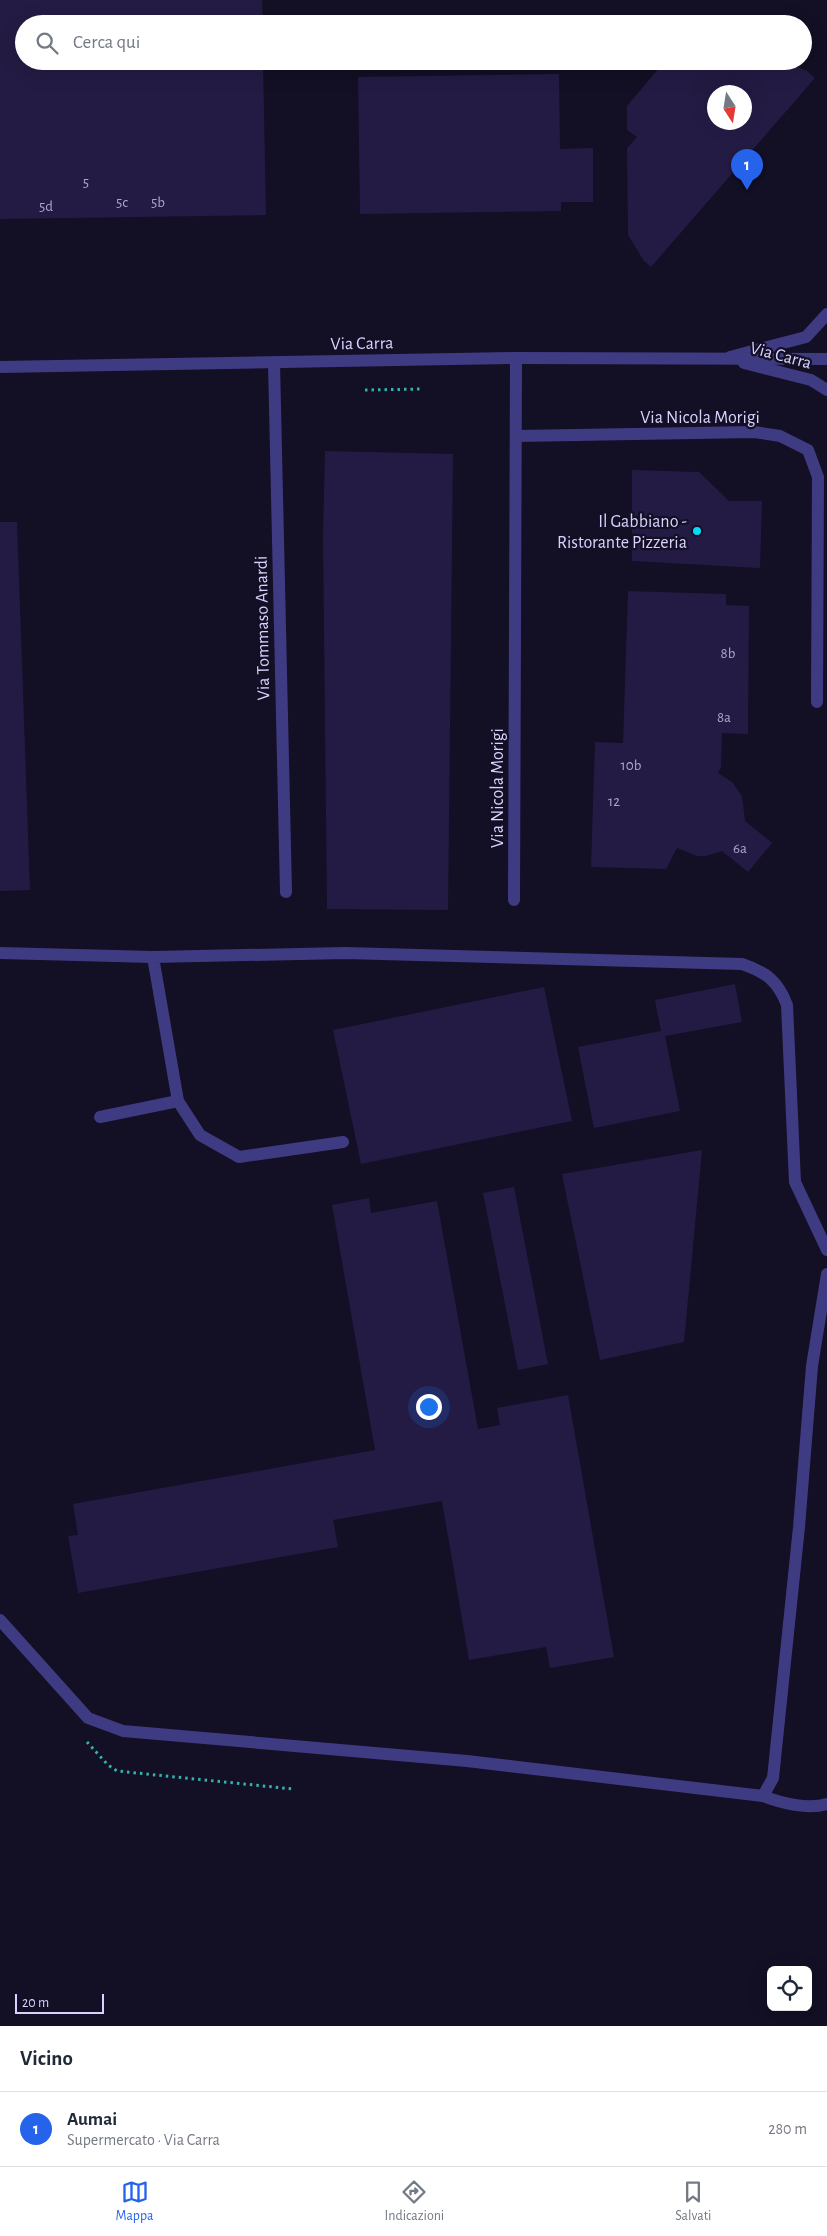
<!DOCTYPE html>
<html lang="it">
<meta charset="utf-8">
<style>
body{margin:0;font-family:"Alegreya Sans",sans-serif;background:#f6f6f7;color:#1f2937}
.controls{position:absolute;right:15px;bottom:15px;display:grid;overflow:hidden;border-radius:8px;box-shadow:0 5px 20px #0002}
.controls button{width:45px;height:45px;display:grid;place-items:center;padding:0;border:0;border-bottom:1px solid #e0e1e3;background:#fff;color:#1f2937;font:25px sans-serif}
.compass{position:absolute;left:707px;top:85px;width:45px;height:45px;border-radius:50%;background:#fff;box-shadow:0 5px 20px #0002;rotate:168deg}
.scale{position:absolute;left:15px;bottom:12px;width:89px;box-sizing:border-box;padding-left:5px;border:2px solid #d8d2fe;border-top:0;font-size:14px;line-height:18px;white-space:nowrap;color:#d8d2fe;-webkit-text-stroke:4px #130f24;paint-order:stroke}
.you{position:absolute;left:428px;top:1406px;width:18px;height:18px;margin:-12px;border:4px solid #fff;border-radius:50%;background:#1a73e8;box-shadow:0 0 0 8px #1a73e833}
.badge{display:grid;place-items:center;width:32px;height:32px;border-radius:50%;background:#2563eb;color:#fff;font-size:16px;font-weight:700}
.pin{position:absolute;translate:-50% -41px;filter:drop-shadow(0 1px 2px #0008)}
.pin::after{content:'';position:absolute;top:26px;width:18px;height:15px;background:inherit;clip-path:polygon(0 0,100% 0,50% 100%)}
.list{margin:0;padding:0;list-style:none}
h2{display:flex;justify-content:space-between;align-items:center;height:65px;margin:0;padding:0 20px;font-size:21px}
h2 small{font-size:16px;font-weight:400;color:#747a83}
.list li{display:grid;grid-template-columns:32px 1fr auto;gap:15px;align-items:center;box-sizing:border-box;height:75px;padding:0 20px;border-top:1px solid #e0e1e3}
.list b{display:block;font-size:19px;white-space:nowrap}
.list p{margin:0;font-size:16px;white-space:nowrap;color:#747a83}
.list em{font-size:16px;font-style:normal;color:#747a83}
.icon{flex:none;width:28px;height:28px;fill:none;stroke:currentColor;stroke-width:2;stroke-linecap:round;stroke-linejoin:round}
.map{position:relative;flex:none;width:827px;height:2026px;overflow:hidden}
.search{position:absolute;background:#fff;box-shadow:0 5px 20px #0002;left:15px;right:15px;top:15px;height:55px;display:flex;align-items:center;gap:12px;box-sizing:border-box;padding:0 18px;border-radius:28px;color:#747a83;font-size:19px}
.sheet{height:140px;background:#fff}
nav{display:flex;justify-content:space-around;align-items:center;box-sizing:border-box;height:70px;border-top:1px solid #e0e1e3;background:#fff;font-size:14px;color:#747a83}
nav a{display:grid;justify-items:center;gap:2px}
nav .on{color:#2563eb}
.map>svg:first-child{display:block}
.building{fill:#241b44;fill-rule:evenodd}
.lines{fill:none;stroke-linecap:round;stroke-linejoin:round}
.path{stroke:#31b3ae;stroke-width:3;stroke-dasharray:2.5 4;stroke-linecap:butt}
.lane{stroke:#3f3b82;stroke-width:12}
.street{stroke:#3f3b82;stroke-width:12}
.poi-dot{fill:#06d9f7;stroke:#130f24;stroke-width:2}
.labels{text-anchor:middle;stroke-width:4.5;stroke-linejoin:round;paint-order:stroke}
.number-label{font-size:15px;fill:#aba4d0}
.street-label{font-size:18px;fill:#d8d2fe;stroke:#130f24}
.poi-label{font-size:18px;fill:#d8d2fe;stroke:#130f24;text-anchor:end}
</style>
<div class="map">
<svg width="827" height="2026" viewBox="0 0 827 2026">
<rect width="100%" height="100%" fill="#130f24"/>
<g class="building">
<path d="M0,0h262l1,24h-239v37h239l3,154 -266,4z"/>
<path d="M702,61h81l24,10 8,7 -164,189 -7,-6 -16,-26 -1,-87 10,-11 -10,-7v-24l37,-44h23l8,8zM714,92h30v30h-30z"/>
<path d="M559,74l1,75 33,-1v54h-32v9l-201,3 -2,-137z"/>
<path d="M325,451l128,3 -5,456 -121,-1 -4,-373z"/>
<path d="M632,470l67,2 30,29h33l-2,67 -128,-7z"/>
<path d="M0,522h17l13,368 -30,1z"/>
<path d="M628,591l98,3v11l23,1 -1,128 -26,-1 -1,34 -3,6 14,9 10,14 3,25 27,22 -24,29 -26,-21 -16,5h-9l-20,-8 -11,21 -75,-2 4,-125 28,1z"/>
<path d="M735,984l7,38 -77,14 15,75 -86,17 -16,-81 83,-16 -6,-31z"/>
<path d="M544,987l28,134 -211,43 -28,-134z"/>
<path d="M702,1150l-18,192 -84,18 -38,-186z"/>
<path d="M514,1187l34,177 -30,6 -35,-177z"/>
<path d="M369,1198l2,15 66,-12 41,228 22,-4 -3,-17 71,-13 46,262 -64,11 -4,-21 -77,13 -27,-159 -109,19 5,27 -260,46 -10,-57 10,-1 -5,-31 302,-54 -43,-245z"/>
</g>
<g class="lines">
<g class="path">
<path d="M365,390l57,-1"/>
<path d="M87,1742l21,23 9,6 176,18"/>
</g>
<g class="lane">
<path d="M730,357l76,-20 21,-23"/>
<path d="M516,436l238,-4 26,4 28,14 10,27 -1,225"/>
<path d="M514,900l2,-542"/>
<path d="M0,953l153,4"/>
<path d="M100,1117l78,-16"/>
<path d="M343,1142l-104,15 -39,-22 -22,-34 -25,-144 192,-4 397,11c24,8 36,17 45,41l8,177 32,68"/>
<path d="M0,1620l88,98 35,13 344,30 296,35c18,7 45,14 64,8"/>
<path d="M763,1796l10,-18 26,-251 13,-161 15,-92"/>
</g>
<g class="street">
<path d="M274,363l12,529"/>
<path d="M744,363l67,17 16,10"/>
<path d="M0,367l516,-9 311,1"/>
</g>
</g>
<circle class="poi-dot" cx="697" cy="531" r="5"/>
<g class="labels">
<g class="number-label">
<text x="86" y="187">5</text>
<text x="122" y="207">5c</text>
<text x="158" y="207">5b</text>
<text x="46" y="211">5d</text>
<text x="728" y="658">8b</text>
<text x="724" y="722">8a</text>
<text x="631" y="770">10b</text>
<text x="614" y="806">12</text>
<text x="740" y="853">6a</text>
</g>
<g class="street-label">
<text transform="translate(362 343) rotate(-1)" y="6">Via Carra</text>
<text transform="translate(781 355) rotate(15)" y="6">Via Carra</text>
<text x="700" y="423">Via Nicola Morigi</text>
<text transform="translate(262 628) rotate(-91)" y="6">Via Tommaso Anardi</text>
<text transform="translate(497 788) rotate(-90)" y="6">Via Nicola Morigi</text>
</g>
<g class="poi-label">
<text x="687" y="527">Il Gabbiano -<tspan x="687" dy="21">Ristorante Pizzeria</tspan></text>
</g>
</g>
</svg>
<div class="controls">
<button><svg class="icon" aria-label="locate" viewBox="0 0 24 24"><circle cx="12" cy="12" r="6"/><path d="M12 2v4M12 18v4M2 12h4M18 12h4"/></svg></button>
</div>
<svg class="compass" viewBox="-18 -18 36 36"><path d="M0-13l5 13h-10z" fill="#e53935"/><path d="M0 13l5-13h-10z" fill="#747a83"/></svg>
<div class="scale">20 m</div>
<div class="you"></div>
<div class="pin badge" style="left:747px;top:190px">1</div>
<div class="search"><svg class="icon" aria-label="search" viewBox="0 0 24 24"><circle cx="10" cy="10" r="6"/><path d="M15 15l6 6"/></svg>Cerca qui</div>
</div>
<section class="sheet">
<h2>Vicino<small></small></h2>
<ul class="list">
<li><span class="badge">1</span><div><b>Aumai</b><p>Supermercato · Via Carra</p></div><em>280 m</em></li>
</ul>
</section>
<nav>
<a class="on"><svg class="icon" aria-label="map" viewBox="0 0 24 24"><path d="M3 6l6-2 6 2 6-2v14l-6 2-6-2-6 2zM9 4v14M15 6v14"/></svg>Mappa</a>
<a><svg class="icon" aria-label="directions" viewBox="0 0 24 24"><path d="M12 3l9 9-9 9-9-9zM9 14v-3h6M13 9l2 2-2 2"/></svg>Indicazioni</a>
<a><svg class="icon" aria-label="saved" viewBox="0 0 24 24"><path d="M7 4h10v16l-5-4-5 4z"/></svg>Salvati</a>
</nav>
